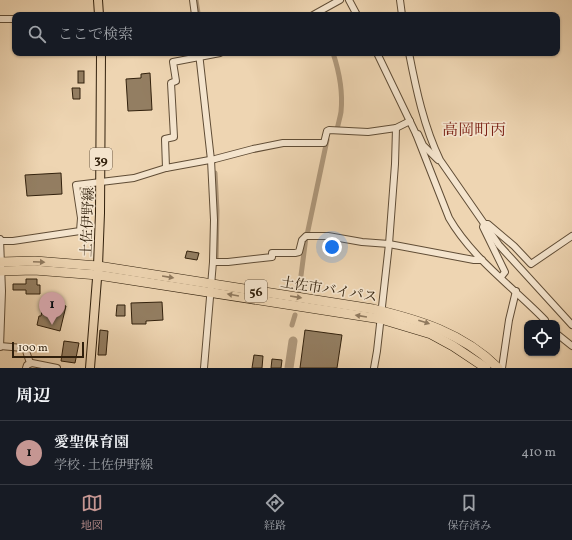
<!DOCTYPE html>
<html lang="ja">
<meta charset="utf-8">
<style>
body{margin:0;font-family:Vollkorn,"Noto Serif JP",serif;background:#20242c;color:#f1f3f6}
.controls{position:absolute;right:12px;bottom:12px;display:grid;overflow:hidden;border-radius:8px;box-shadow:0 1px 3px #0004}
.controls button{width:36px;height:36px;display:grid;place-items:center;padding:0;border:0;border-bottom:1px solid #363941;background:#171b24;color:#f1f3f6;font:20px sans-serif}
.scale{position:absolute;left:12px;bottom:10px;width:72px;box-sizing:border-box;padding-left:4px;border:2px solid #31200c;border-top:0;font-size:11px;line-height:14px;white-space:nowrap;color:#31200c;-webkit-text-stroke:3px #f4e4cd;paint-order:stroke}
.you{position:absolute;left:332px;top:247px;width:14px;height:14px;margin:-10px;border:3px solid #fff;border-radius:50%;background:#1a73e8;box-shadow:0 0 0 6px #1a73e833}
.badge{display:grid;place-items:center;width:26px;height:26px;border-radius:50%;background:#c59692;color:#111;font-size:13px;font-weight:700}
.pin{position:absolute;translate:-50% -33px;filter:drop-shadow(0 1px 2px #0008)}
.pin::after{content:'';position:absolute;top:21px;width:14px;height:12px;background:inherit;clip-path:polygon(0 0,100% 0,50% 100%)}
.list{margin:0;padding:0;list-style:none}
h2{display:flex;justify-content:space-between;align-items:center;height:52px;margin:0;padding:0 16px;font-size:17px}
h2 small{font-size:13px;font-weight:400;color:#9ea1a6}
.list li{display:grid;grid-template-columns:26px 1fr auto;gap:12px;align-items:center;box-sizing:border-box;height:64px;padding:0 16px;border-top:1px solid #363941}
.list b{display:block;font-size:15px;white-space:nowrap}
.list p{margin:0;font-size:13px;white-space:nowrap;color:#9ea1a6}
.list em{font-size:13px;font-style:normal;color:#9ea1a6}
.icon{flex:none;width:22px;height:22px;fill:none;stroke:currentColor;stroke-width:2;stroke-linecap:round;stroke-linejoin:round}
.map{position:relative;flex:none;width:572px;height:368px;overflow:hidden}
.search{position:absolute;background:#171b24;box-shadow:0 1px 3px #0004;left:12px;right:12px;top:12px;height:44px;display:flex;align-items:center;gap:10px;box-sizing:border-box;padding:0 14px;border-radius:8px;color:#9ea1a6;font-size:15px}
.sheet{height:116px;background:#171b24}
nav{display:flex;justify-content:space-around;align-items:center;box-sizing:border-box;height:56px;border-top:1px solid #363941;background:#171b24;font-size:11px;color:#9ea1a6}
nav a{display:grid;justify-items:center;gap:2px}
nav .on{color:#c59692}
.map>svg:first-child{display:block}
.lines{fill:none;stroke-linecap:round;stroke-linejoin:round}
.canal{stroke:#ae977a;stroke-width:5}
.river{stroke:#ae977a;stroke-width:9}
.building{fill:#937e62;stroke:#31200c}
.minor-casing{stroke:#604d36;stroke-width:8}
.major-casing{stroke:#31200c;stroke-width:10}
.highway-casing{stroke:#31200c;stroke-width:10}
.minor{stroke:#f4e4cd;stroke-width:6}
.major{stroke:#eed5b2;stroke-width:8}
.highway{stroke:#eed5b2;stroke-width:9}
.oneway{fill:#907a5f}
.labels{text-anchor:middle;stroke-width:3.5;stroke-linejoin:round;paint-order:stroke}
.shield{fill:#f4e4cd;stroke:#6c5b46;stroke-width:1}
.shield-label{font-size:13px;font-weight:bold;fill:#31200c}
.street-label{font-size:14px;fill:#31200c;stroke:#f4e4cd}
.quarter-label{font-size:16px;fill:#7a1f14;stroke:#f4e4cd}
</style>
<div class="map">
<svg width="572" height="368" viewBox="0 0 572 368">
<rect width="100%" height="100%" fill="#eed5b2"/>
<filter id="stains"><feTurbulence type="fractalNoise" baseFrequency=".005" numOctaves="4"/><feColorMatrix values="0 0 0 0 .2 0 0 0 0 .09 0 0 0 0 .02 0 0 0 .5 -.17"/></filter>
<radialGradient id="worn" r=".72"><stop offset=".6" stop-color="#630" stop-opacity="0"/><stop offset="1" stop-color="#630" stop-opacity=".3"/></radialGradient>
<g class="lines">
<g class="canal">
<path d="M196,0l2,13"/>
<path d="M333,53c6,18 10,40 8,59 -1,6 -3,12 -4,18"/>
<path d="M215,173l2,38 -1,50"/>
<path d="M307,235l20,-95"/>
<path d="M299,291l7,-54"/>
<path d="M292,325l3,-10"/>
</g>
<path class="river" d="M289,368l4,-27"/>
</g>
<g class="building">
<rect x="78" y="71" width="6" height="12"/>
<path d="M150,73l2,37 -24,1 -2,-32 15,-1v-4z"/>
<path d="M72,88h8v11h-7z"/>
<path d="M61,173l1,21 -35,2 -2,-21z"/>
<path d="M187,251l12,2 -2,7 -12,-2z"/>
<path d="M26,279h11v6h3v9h-14v-4h-13v-6h13z"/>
<path d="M44,301l22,5 -6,25 -23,-6 2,-9h2z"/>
<path d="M162,302l1,18 -17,1v3h-14l-1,-21z"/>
<path d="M117,305h8v11h-9z"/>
<path d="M100,330l8,1 -2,24h-8z"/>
<path d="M305,330l37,5 -5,33h-37z"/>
<path d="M64,341l15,2 -4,20 -14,-2z"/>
<path d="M254,355l9,1 -1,12h-10z"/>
<path d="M272,359l10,1 -1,8h-10z"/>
</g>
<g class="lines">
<g class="minor-casing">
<g id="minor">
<path d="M193,0l2,15"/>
<path d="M349,0l8,15"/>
<path d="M400,0l2,15"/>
<path d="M313,15l27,-15"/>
<path d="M0,19h15"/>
<path d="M199,53l12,107 3,60 -1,42 -9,106"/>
<path d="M377,53l39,81h2l5,11 15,15"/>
<path d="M409,53c7,36 15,74 31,107l59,85 73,80"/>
<path d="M416,134l33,84c23,40 64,69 96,102l1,3"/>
<path d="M166,168l-1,-29 9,-2 -3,-54 5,-2 -3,-19 47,-9"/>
<path d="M0,239l2,52 -2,56"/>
<path d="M0,241h13l67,-10 1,-13 -5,-33 58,-7 32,-10 49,-9 38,-10 30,-6h41l3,-12 2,-1 39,2 28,-4"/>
<path d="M213,262h15l44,-5v-4h23l4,-1 3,-12 4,-4h22l34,6 27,2 85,16h8"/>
<path d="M501,277l4,-5 -22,-45 1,-3h4l26,22 17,18 41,-28"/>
<path d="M557,334l15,12"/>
<path d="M0,346l23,2 3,3 4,12"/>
<path d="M26,368l1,-3 5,-2 25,5"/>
<path d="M374,368l3,-17 12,-107 6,-80 1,-36 14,-7"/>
<path d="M502,368l7,-48 7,-29"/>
</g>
</g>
<g class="major-casing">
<g id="major">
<path d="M98,0l1,15"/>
<path d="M90,368l8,-102 2,-53 1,-160"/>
</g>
</g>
<g class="highway-casing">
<g id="highway">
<path d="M0,262l35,-1 63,5 275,43c46,11 90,24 125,59"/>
<path d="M0,271l34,-1 64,5 283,44 50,15 22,12 33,22"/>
</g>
</g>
<use href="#minor" class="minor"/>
<use href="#major" class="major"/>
<use href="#highway" class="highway"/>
</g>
<defs><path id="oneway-solid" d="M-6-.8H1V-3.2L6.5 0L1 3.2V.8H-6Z"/></defs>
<g class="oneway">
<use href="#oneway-solid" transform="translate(39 262) rotate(2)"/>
<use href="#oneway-solid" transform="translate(168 277) rotate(9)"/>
<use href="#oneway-solid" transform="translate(233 295) rotate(-170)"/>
<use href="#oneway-solid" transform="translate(296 297) rotate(9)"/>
<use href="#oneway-solid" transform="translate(361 316) rotate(-171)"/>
<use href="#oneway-solid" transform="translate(424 322) rotate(18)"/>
</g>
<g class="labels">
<g class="shield">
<rect x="90" y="148" width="22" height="22" rx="3"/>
<rect x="245" y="280" width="22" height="22" rx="3"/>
</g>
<g class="shield-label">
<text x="101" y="164">39</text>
<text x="256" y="296">56</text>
</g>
<g class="street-label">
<text transform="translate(87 222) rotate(-88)" y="5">土佐伊野線</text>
<text transform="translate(329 289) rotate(9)" y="5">土佐市バイパス</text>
</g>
<g class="quarter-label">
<text x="474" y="135">高岡町丙</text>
</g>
</g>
<rect width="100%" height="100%" filter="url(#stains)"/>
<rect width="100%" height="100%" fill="url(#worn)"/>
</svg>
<div class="controls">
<button><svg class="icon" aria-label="locate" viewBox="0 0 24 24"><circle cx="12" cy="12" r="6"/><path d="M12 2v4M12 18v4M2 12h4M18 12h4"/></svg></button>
</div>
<div class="scale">100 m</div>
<div class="you"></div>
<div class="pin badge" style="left:52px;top:325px">1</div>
<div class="search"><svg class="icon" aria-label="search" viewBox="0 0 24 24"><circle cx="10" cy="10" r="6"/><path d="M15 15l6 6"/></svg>ここで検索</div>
</div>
<section class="sheet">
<h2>周辺<small></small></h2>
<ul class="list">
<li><span class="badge">1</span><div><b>愛聖保育園</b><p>学校 · 土佐伊野線</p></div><em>410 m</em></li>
</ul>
</section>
<nav>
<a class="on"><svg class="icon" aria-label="map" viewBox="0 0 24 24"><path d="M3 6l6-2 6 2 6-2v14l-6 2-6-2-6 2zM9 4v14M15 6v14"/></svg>地図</a>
<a><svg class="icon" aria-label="directions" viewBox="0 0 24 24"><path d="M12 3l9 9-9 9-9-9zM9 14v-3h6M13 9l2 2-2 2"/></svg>経路</a>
<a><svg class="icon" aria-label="saved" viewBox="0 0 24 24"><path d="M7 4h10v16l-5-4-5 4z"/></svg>保存済み</a>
</nav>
